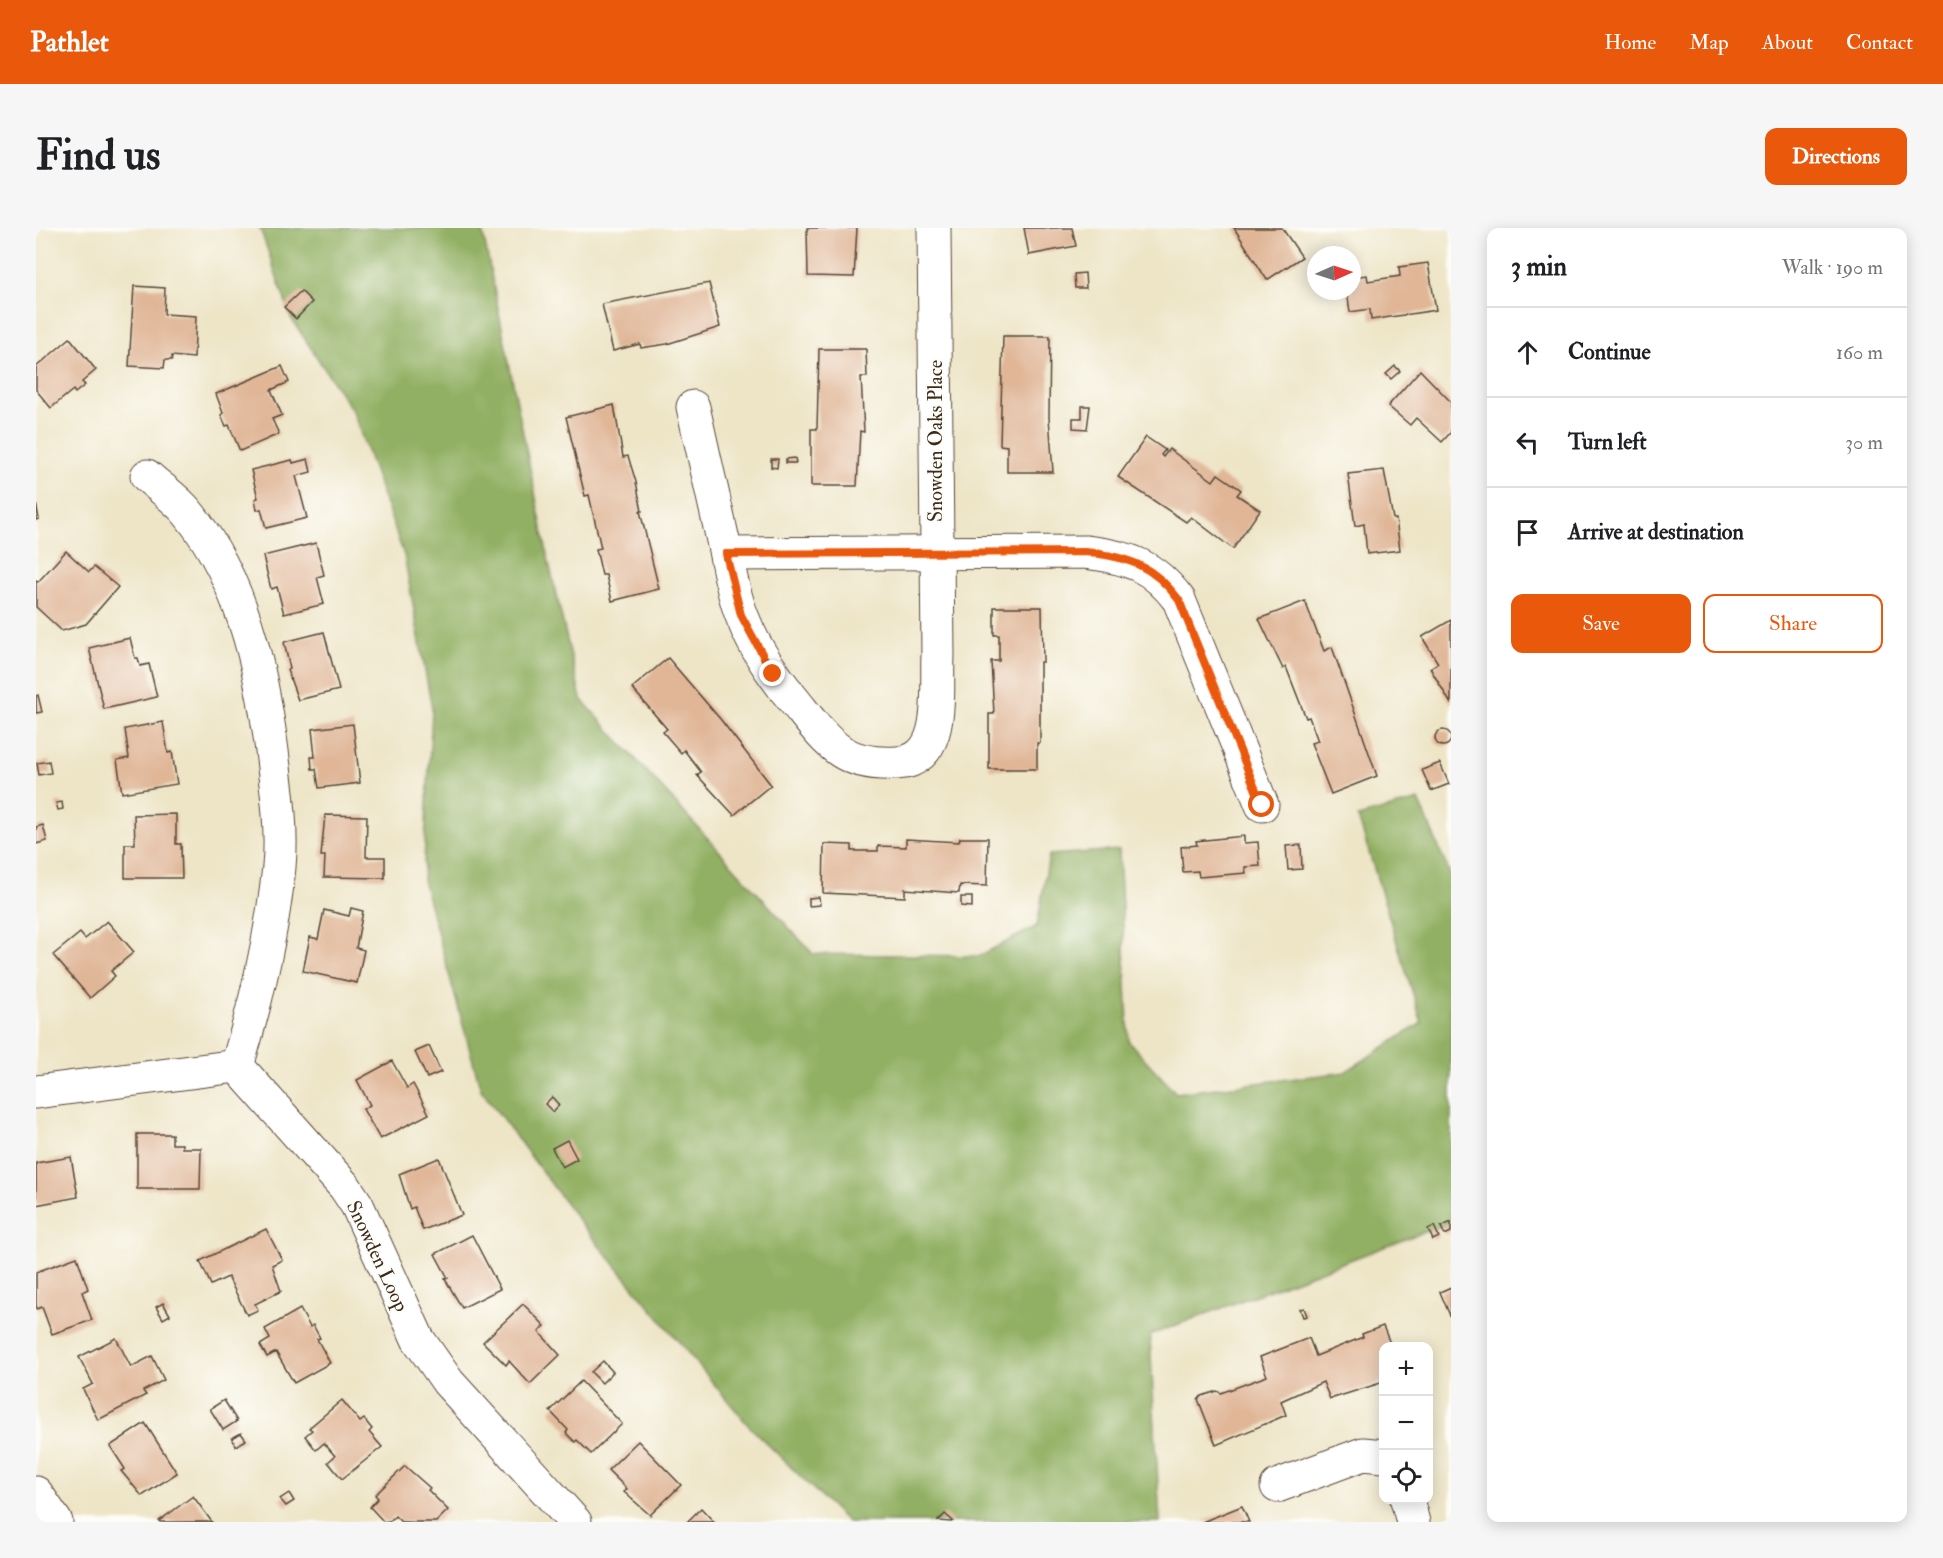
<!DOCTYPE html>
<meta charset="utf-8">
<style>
body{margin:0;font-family:"IM FELL Double Pica",serif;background:#f6f6f6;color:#202124}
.controls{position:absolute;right:18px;bottom:18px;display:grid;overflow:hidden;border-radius:12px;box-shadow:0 3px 15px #0003}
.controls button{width:54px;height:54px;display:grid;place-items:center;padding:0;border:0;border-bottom:2px solid #e0e0e0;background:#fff;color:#202124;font:30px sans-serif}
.compass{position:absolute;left:1271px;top:18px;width:54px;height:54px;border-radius:50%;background:#fff;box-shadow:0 3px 15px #0003;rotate:87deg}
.stop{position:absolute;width:18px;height:18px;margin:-14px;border:4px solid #ea580c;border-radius:50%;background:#fff}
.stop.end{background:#ea580c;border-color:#fff;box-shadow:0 2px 6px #0008}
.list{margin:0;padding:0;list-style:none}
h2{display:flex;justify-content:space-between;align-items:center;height:78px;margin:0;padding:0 24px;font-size:26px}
h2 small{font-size:20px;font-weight:400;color:#757577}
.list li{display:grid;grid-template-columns:39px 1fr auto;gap:18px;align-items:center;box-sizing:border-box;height:90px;padding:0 24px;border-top:2px solid #e0e0e0}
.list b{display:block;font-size:22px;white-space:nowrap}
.list em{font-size:20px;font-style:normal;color:#757577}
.actions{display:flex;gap:12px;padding:18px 24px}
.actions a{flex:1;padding:14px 0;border:2px solid #ea580c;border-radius:12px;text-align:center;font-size:21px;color:#ea580c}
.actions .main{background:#ea580c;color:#fff}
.icon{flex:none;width:33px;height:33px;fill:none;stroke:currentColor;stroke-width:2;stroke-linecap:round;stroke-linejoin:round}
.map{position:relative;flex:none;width:1415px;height:1294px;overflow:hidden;border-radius:12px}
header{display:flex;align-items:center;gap:36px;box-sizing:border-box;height:84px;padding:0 30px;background:#ea580c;color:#fff}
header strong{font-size:28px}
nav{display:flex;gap:33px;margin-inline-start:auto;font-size:21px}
.intro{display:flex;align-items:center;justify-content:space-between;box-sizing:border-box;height:144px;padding:0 36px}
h1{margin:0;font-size:42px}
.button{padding:15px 27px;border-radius:12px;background:#ea580c;color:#fff;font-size:21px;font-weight:700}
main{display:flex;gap:36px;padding:0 36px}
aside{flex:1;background:#fff;border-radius:12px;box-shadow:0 3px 15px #0003}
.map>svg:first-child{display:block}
.forest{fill:#92b063;stroke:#666d40;stroke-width:1.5}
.building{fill:#e0b697}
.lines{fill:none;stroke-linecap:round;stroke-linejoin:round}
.minor-casing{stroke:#564637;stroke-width:35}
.minor{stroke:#fff;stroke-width:33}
.route{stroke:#ea580c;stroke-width:8}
.labels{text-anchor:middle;stroke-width:4.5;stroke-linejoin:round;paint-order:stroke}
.street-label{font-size:20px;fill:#3b2a1e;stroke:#fdfcf7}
</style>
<header>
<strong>Pathlet</strong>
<nav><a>Home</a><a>Map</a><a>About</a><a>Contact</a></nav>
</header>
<div class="intro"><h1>Find us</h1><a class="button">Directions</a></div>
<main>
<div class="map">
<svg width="1415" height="1294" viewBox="0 0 1415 1294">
<rect width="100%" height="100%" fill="#fdfcf7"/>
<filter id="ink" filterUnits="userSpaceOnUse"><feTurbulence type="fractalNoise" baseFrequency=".0167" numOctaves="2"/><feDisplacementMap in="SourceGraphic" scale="12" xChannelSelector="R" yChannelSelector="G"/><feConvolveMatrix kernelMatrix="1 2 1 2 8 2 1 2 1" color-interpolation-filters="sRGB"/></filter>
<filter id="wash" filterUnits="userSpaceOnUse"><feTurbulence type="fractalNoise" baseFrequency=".008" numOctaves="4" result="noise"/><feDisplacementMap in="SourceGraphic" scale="24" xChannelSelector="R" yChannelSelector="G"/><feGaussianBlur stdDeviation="1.35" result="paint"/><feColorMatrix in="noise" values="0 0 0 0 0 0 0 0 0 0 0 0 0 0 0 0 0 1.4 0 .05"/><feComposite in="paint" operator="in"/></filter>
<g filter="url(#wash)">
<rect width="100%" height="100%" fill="#eee5c7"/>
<path class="forest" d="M224,0h222l67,335 32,136 232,255 166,2 58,-30 12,-71 70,-5 10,192 47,51 169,-21 77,-49 -64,-206 61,-17 32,77v345l-301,113 10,187h-313l-99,-97 -166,-200 -101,-135 -58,-210 9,-171 -28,-154 -51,-143 -62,-94z"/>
<g id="blocks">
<g class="building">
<path d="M771,0h50l-3,49 -46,-1z"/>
<path d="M988,0h48l4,18 -47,9z"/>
<path d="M1198,0h48l20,29 -35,23z"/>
<path d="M1392,35l8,47 -65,10 -1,-11 -20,3 -3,-21h5v-14l15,-2 1,6 32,-5 -1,-9z"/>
<path d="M1049,45l1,15h-11l-1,-14z"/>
<path d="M673,55l11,44 -53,17 -26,4 -1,-4 -27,7 -11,-47z"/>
<path d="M98,58l31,2 -1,26 32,2 -2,42 -22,-2v4h-7l-1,8 -35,-2z"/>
<path d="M265,63l11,11 -16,17 -12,-12z"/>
<path d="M967,108h47l-1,81 4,55h-46v-26l-7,-1z"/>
<path d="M34,110l26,32 -14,12 3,3 -10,8 -2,-3 -22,18 -15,-18v-23z"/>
<path d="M783,121h47l1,28h-6l3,55 -4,-1 -3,55h-46v-57h6z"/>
<path d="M246,138l7,16 -18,8 11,25 -10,4 7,15 -39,17 -11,-26 -3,1 -5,-11 2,-2 -7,-19z"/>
<path d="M1359,138l5,5 -9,8 -5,-5z"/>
<path d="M1384,142l31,32v30l-9,10 -26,-24 -6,7 -22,-19z"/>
<path d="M578,177l9,52 5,-1 8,26 6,29h-2l19,78 -47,12 -6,-26h-4l-6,-26 5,-1 -12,-53 -4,1 -19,-79z"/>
<path d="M1046,178h8l-3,23 -14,-1v-10h9z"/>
<path d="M1110,209l19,13 -4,5 2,2 6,-8 44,32 5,-7 23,16 -4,5 23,15 -27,39 -42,-32 -5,5 -68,-45z"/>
<path d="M759,230l1,5h-10v-4z"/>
<path d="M272,231l3,13 -15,4 11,42 -41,10 -5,-19 -4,1 -2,-11 3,-1 -7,-28 41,-10 1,3z"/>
<path d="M735,231h7l-1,9 -6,-1z"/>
<path d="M1348,242l9,49h3l4,31 -33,4 -3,-30 -9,2 -7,-52z"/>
<path d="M0,275l3,16 -3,1z"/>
<path d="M280,315l8,32 -7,2 7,27 -40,10 -7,-27 -6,2 -8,-33z"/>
<path d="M30,323l23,21 5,-5 24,20 -32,37 -24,7 -26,-24v-27l2,2z"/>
<path d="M1269,373l19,50 8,-4 45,129 -46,18 -20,-51 7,-2 -9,-24 -3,1 -20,-51 -3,2 -24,-50z"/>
<path d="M958,379h48l1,55h-3v81h-3v26h-48v-55h5l-3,-53h8v-26h-5z"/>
<path d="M1415,392v84l-21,-36 8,-5 -16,-26z"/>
<path d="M288,404l15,58 -41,10 -11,-30 3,-1 -6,-27z"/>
<path d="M94,410l5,20h3l2,8 9,-2 8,33 -53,12 -15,-61z"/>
<path d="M632,430l53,62 50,65 -37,30 -37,-40 4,-3 -17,-22 -3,3 -18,-21 4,-3 -35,-41z"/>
<path d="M2,467l4,17 -6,1v-17z"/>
<path d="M127,494l5,31 4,-1 5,32 -55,9 -5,-33 12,-2 -4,-29z"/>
<path d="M317,496l7,59 -41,5 -3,-19h-4l-1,-12h4l-3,-28z"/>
<circle cx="1407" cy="510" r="8"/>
<path d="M13,533l2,12 -12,2 -2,-12z"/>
<path d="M1404,535l9,21 -18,7 -9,-21z"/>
<path d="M26,574l1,7 -5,1 -2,-7z"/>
<path d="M140,586v30h5l1,34h-57v-34h10l-1,-29z"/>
<path d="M289,587l42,1 -1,41h19v21l-61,-1 1,-21h-4z"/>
<path d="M7,597l4,16 -11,3v-17z"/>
<path d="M1208,608v7l14,-1 2,24 -15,1 1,6 -47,4 -1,-6 -15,1 -2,-25 16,-2 -1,-4z"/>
<path d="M924,610h28l-1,48 -27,-1 -1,8 -54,-4v8l-82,-4 1,-49 28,1v6h26v-5l28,1v-8l53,3z"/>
<path d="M1265,617l1,24 -14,1 -2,-24z"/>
<path d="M783,669l1,8 -11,1v-8z"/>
<path d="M925,669h11v10l-11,-1z"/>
<path d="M315,680l12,3 -7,37 8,2 -7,33 -54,-12 7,-34 8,2 6,-29 25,6z"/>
<path d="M71,693l27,31 -23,19 4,5 -25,22 -37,-43 27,-22 5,6z"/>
<path d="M393,818l12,26 -14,6 -12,-26z"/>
<path d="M356,833l15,27 6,-4 16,30 -49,25 -17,-30 7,-4 -13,-25z"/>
<path d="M516,869l7,8 -6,7 -8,-8z"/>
<path d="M101,906h35v10h10v4h19l-1,41h-63z"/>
<path d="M531,912l10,19 -15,8 -10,-19z"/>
<path d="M35,929l7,40 -42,8v-42z"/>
<path d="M403,930l23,57 -39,15 -9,-23 -4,2 -11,-35z"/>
<path d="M1415,994v10l-6,3 -4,-8z"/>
<path d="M1398,998l5,11 -6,3 -5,-11z"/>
<path d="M230,1001l16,31 -10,5 9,26 -26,13 3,6 -11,5 -19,-38 -17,8 -11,-24z"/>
<path d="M436,1007l28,54 -38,19 -17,-29 3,-1 -13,-24z"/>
<path d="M41,1029l11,32 -6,3 10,28 -40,14 -10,-27 -5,2 -1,-3v-34z"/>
<path d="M1415,1059v31l-11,-26z"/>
<path d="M127,1075l7,12 -7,4 -7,-12z"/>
<path d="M487,1076l22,22 -6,6 21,23 -30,29 -21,-23 -3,4 -23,-23z"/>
<path d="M1268,1080l3,8 -4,1 -3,-8z"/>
<path d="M264,1081l10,18 3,-2 7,13 -3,1 13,24 -36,20 -18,-31 -9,5 -7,-12 10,-6 -5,-10z"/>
<path d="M1347,1098l8,20h-7v36l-54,17 -7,-17 -42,19 5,14 -70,30 -18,-46 4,-3 15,-5 4,2 46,-17 -7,-19 49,-19 7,18 47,-19 -1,-3z"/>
<path d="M80,1110l15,29 21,-11 12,24 -21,11 3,4 -48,25 -15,-31 10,-5 -14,-27z"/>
<path d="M567,1133l10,11 -11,11 -11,-11z"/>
<path d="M545,1153l41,43 -31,30 -14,-14 -2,2 -9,-9 2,-3 -18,-19z"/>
<path d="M188,1172l13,21 -14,9 -13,-21z"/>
<path d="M306,1172l18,22 4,-3 8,10 -3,3 13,15 -40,32 -14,-17 7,-6 -11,-13 -8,7 -11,-14 7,-6 -3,-2z"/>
<path d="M109,1195l32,50 -35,23 -21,-25 4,-2 -15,-23z"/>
<path d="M205,1205l5,7 -10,6 -4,-8z"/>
<path d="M602,1213l43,44 -31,30 -26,-23 3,-3 -19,-19z"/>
<path d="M369,1238l25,22 -2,2 20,20 -12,12h-35l-6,-6 -6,6h-5l-14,-15 8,-9 -3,-3z"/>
<path d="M253,1265l5,8 -8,5 -6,-7z"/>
<path d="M157,1268l19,26h-52l-1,-1z"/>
<path d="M1206,1278l7,16h-47z"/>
<path d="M665,1280l13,14h-27z"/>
<path d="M909,1286l8,7 -2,1 -13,-1z"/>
</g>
</g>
</g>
<g filter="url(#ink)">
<use href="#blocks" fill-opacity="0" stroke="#564637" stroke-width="1.5"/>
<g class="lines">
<g class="minor-casing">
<g id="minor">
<path d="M657,179c10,43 19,86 29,129 6,27 10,55 20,80 13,35 35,64 58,92 30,38 45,58 97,55 50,-2 39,-73 41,-107l-4,-428"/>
<path d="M111,248c13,12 30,23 41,37 59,72 77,173 87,263 4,30 7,61 4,91 -7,68 -22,133 -42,199"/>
<path d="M690,326l359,-2c43,5 68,13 94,48l83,205"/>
<path d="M201,838l108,121 12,18 61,134 30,43 127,140"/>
<path d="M0,864l201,-26"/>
<path d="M1241,1258l86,-32 21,2"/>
<path d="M0,1265l20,29"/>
<path d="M1371,1272l6,22"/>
</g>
</g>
<use href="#minor" class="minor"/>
</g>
</g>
<g class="lines" filter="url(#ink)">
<path class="route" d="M737,446l-32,-59 -15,-61 359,-2c43,5 68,13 94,48l83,205"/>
</g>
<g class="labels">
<g class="street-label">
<text transform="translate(899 213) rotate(-90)" y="7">Snowden Oaks Place</text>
<text transform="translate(342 1028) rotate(65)" y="7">Snowden Loop</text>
</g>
</g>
</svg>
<div class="controls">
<button>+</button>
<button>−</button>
<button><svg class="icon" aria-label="locate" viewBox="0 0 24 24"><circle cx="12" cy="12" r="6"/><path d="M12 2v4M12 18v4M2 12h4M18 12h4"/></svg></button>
</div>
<svg class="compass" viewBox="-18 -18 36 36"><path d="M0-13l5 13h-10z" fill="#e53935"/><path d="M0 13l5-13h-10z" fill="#757577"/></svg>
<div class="stop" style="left:1226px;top:577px"></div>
<div class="stop end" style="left:737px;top:446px"></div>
</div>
<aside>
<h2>3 min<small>Walk · 190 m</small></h2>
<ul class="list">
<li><svg class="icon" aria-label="ahead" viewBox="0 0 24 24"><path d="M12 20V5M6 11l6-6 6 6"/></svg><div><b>Continue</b></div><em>160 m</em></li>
<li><svg class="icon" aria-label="left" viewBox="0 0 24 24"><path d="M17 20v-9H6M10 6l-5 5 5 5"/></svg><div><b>Turn left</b></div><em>30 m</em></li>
<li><svg class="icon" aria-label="arrive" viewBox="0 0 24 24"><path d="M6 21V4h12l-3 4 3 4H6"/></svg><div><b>Arrive at destination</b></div></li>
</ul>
<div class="actions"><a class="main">Save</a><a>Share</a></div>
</aside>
</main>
